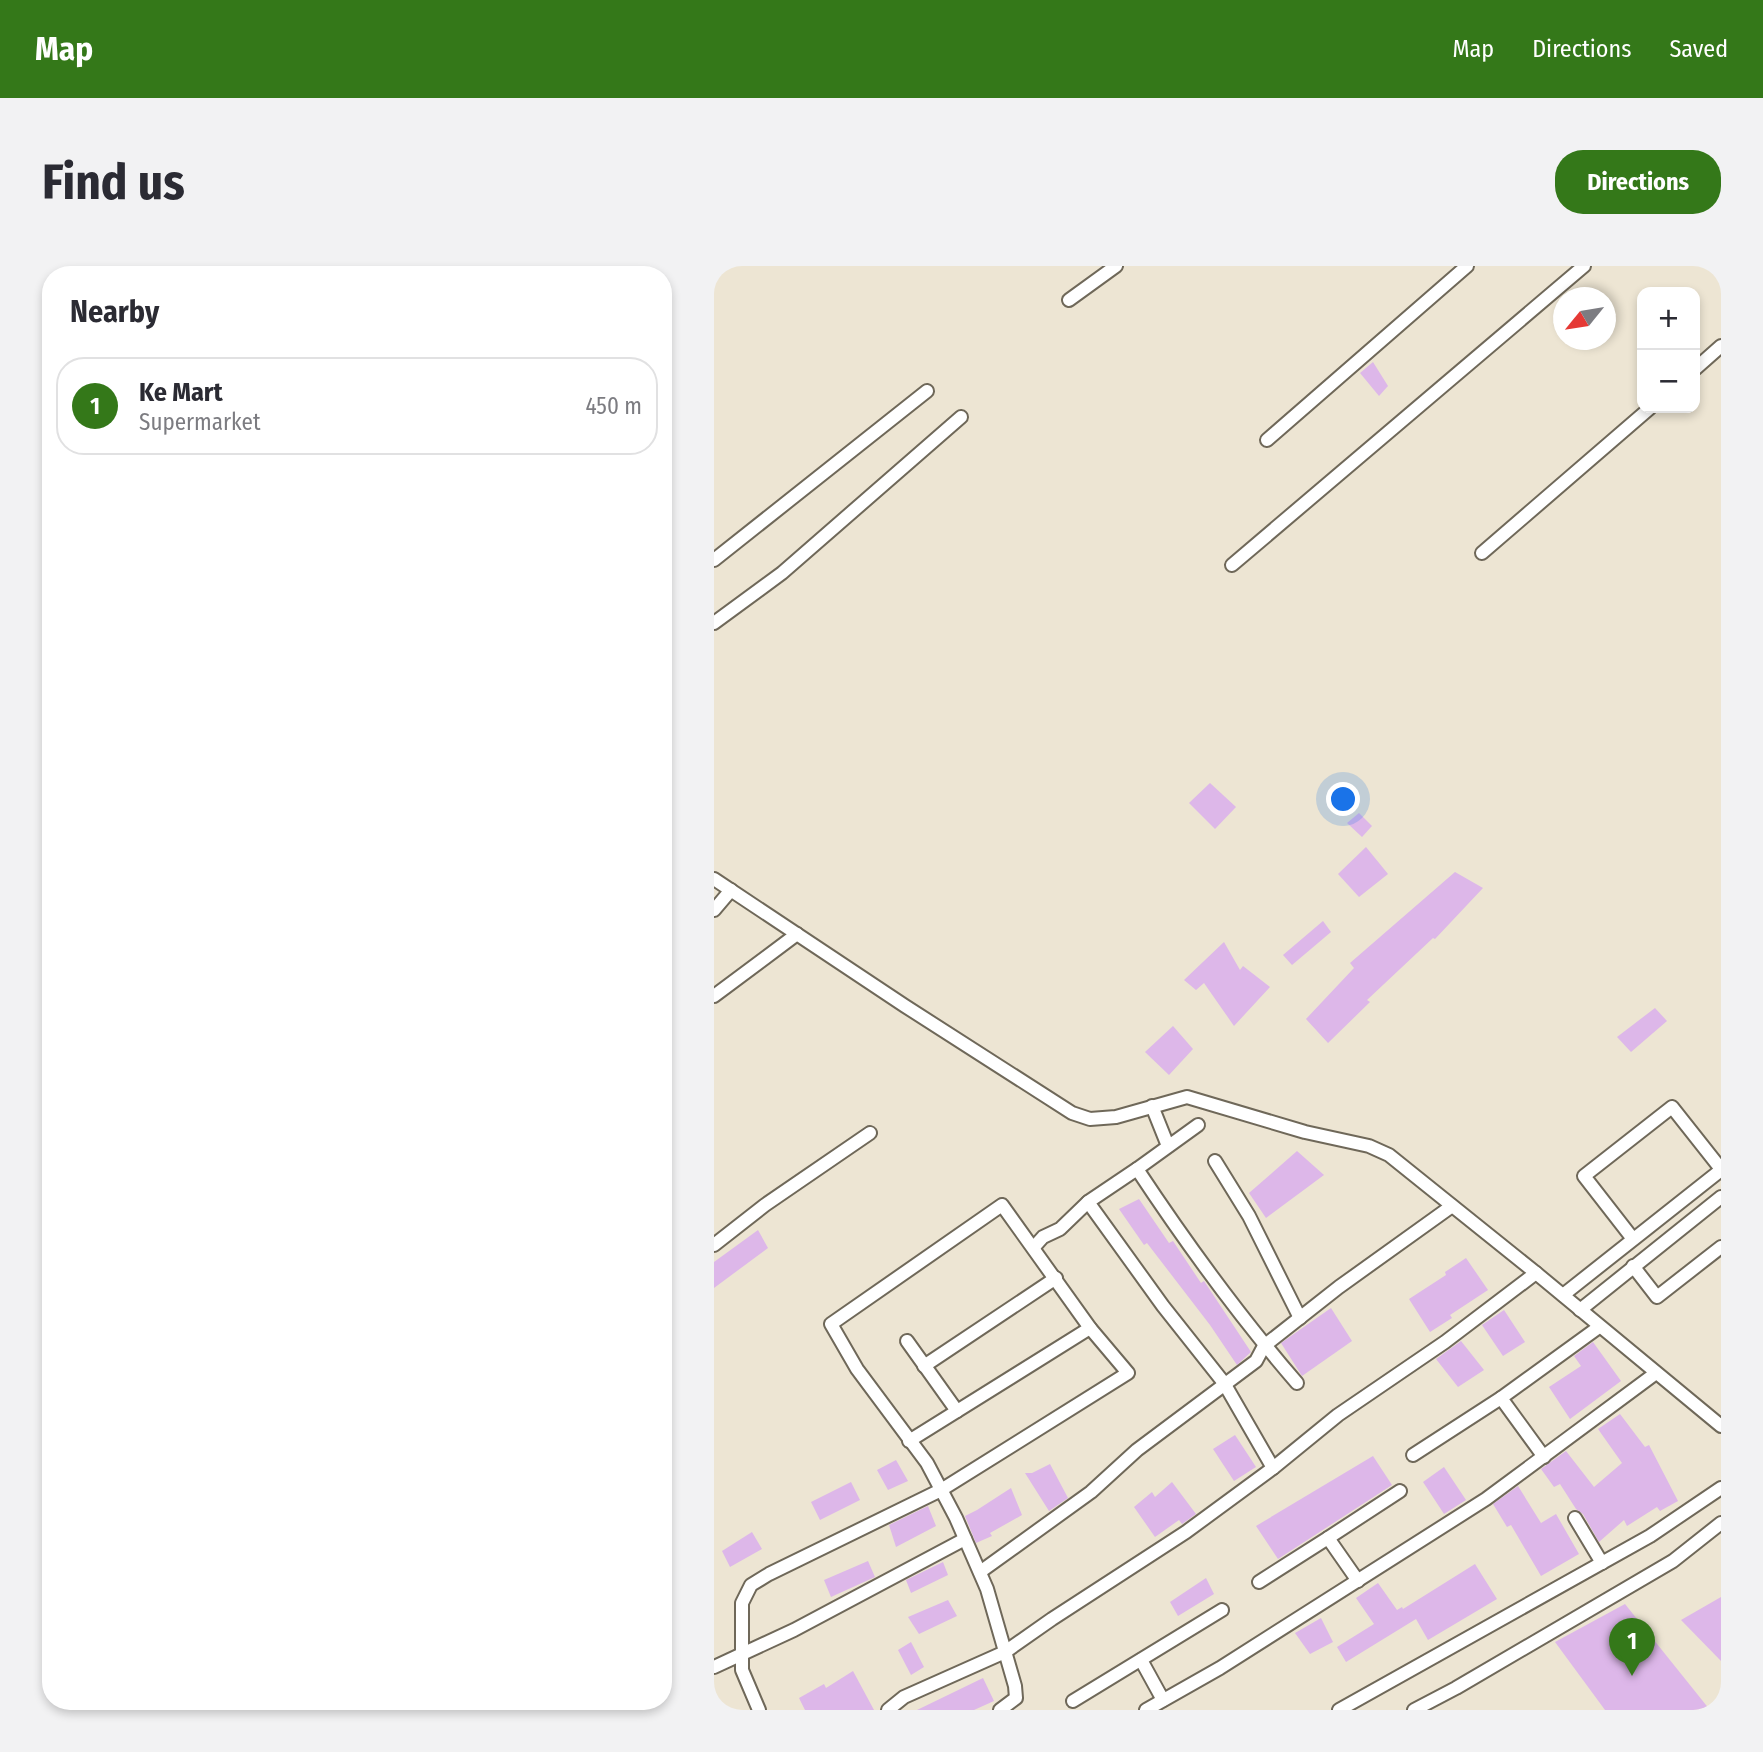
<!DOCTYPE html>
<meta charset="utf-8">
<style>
body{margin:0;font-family:"Fira Sans Condensed",sans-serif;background:#f2f2f3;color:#2b2b33}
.controls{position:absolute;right:21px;top:21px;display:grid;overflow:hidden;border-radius:14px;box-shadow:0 4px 10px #0003}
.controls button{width:63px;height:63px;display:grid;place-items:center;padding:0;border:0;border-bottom:2px solid #e1e1e2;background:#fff;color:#2b2b33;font:35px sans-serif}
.compass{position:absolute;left:839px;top:21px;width:63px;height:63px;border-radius:50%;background:#fff;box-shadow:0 4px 10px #0003;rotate:240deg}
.you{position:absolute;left:630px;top:534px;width:24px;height:24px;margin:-18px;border:5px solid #fff;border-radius:50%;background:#1a73e8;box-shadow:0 0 0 10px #1a73e833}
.badge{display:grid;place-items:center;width:46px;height:46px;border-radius:50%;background:#347819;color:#fff;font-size:23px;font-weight:700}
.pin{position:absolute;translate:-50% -58px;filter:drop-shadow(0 2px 4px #0008)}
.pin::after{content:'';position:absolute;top:37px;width:24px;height:21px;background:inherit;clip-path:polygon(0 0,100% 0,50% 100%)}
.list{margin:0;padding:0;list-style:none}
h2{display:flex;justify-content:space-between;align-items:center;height:91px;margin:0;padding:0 28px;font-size:30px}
h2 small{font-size:23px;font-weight:400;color:#7c7c81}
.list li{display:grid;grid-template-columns:46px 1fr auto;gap:21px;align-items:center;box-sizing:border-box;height:98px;margin:0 14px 14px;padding:0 14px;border:2px solid #e1e1e2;border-radius:28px}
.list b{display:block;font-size:26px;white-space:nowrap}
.list p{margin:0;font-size:23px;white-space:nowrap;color:#7c7c81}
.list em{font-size:23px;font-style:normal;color:#7c7c81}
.map{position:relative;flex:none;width:1007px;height:1444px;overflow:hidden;border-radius:28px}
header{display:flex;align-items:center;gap:42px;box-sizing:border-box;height:98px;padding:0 35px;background:#347819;color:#fff}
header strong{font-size:33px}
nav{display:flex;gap:38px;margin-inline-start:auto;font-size:24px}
.intro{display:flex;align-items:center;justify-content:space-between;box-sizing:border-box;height:168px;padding:0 42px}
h1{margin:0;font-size:49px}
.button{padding:18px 32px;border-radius:28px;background:#347819;color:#fff;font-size:24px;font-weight:700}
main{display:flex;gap:42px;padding:0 42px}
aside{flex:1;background:#fff;border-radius:28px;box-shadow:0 4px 10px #0003}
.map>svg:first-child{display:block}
.building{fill:#ddb7e9}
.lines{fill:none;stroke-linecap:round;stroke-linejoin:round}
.minor-casing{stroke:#6f6859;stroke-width:16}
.minor{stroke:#fff;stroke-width:12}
</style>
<header>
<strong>Map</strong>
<nav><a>Map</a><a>Directions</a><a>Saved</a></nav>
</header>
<div class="intro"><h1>Find us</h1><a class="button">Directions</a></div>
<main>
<aside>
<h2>Nearby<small></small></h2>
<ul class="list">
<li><span class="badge">1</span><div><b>Ke Mart</b><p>Supermarket</p></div><em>450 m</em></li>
</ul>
</aside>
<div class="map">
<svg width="1007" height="1444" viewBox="0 0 1007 1444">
<rect width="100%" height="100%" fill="#ede5d3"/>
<g class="building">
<path d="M659,96l15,24 -9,10 -19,-23z"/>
<path d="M496,517l26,24 -21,22 -26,-26z"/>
<path d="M645,547l13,13 -10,11 -15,-14z"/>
<path d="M652,581l22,27 -29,23 -21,-23z"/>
<path d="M741,606l28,16 -48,51 -2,-1 -66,62 3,2 -42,41 -22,-24 48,-51 -4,-5z"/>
<path d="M609,655l8,11 -39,33 -9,-10z"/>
<path d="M510,676l16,28 3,-4 27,21 -36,39 -30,-43 -8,7 -12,-10z"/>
<path d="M941,742l12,13 -36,31 -14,-15z"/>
<path d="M459,760l20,23 -24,26 -24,-23z"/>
<path d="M583,885l27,24 -58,43 -17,-25z"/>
<path d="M425,933l30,44 4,-2 28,42 3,-2 47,71 -14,13 -27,-40 -63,-82 -3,2 -25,-36z"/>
<path d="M44,964l10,18 -54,40v-26z"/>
<path d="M752,992l22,32 -38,25 2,3 -22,14 -21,-33 37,-24 -1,-3z"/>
<path d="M617,1042l21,33 -50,35 -21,-33z"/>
<path d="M790,1044l21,32 -22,14 -21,-31z"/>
<path d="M747,1075l23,29 -26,17 -22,-28z"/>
<path d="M879,1076l28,39 -51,38 -21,-32 32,-21 -7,-10z"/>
<path d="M906,1148l25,33 4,-2 29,56 -18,10 -3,-4 -30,19 -3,-6 -25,22 -16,-28 -7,-5 -16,-25 -6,3 -13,-18 25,-18 28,36 28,-24 -24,-34z"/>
<path d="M521,1169l21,32 -22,14 -21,-32z"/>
<path d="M659,1190l19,29 -114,74 -22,-33z"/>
<path d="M182,1194l12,21 -20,9 -11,-20z"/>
<path d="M336,1198l18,34 -19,13 -24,-38h7z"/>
<path d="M730,1201l22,33 -22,14 -21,-32z"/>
<path d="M137,1216l9,18 -40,20 -9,-18z"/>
<path d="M458,1216l24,32 -14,10 -3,-4 -24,17 -21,-30 18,-15 3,5z"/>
<path d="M804,1220l23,37 15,-9 23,40 -38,22 -30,-51 -4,2 -14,-23z"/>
<path d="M297,1222l11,27 -32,18 2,3 -16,7 -11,-27 12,-6z"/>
<path d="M214,1240l8,20 -40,21 -7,-22z"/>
<path d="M38,1266l10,17 -32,18 -8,-16z"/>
<path d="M154,1295l7,16 -44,20 -7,-17z"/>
<path d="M229,1296l5,13 -37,18 -5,-13z"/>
<path d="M761,1298l22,35 -69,41 -12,-21 -70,43 -9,-15 37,-23 -18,-26 22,-15 19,27 5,-3 1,2z"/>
<path d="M492,1312l8,16 -36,22 -8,-14z"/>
<path d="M1007,1331v64l-40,-41z"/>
<path d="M234,1334l9,16 -38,18 -11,-17z"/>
<path d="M911,1338l85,106h-105l-50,-68z"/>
<path d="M607,1352l12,24 -23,12 -15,-21z"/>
<path d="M197,1376l13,25 -13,8 -13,-25z"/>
<path d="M139,1405l21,39h-69l-6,-12 25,-14 2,4z"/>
<path d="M269,1412l11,23 -20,9h-57z"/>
</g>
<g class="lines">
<g class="minor-casing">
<g id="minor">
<path d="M355,34l47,-34"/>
<path d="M981,103l26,-23"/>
<path d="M553,174l200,-174"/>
<path d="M768,287l168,-145"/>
<path d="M0,294l213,-169"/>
<path d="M518,299l352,-299"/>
<path d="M0,357l68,-50 179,-156"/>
<path d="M0,613l191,127 167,107 18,6 26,-2 71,-20 118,35 64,14 20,9 147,118 185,153"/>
<path d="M0,644l17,-20"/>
<path d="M0,730l83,-62"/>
<path d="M438,840l16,40"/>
<path d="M501,895l34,55 51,102"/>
<path d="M423,903l61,-44"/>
<path d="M919,973l-49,-63 88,-69 49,62"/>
<path d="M0,979l51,-40 105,-72"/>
<path d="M320,981l9,-10 17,-8 28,-27"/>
<path d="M919,1000l24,31 64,-50"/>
<path d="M849,1029l158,-125"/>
<path d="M866,1044l141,-113"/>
<path d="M193,1075l50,70"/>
<path d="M210,1100l132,-88"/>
<path d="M195,1175l181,-113"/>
<path d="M699,1189l88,-57"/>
<path d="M830,1191l-43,-59 98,-71"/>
<path d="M559,1202l-49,-85 -61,-77 -75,-104 49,-33c49,74 102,147 160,214"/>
<path d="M861,1252l27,45"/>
<path d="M614,1272l72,-47"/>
<path d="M266,1306l111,-80 46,-42 119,-89 8,-15 75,-59 113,-81"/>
<path d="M545,1316l69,-44 30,43"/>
<path d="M427,1394l22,40"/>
<path d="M0,1401l80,-37 171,-91"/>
<path d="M359,1435l149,-91"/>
<path d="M45,1444l-17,-40v-67l9,-18 18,-11 172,-84 187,-117 -38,-45 -88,-123 -171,119 26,45 70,94 29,55 31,71 28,97 1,12 -16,12"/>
<path d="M174,1444l16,-13 101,-45 47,-33 134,-87 87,-64 65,-53 107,-73 91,-69"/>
<path d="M432,1444l74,-42 266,-169 170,-126"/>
<path d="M625,1444l311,-174 71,-48"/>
<path d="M700,1444l42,-22 217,-127 48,-38"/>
</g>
</g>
<use href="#minor" class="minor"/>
</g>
</svg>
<div class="controls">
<button>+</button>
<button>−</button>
</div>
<svg class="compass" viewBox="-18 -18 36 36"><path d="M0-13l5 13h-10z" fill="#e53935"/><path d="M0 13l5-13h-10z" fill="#7c7c81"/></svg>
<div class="you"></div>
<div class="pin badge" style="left:918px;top:1410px">1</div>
</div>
</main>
